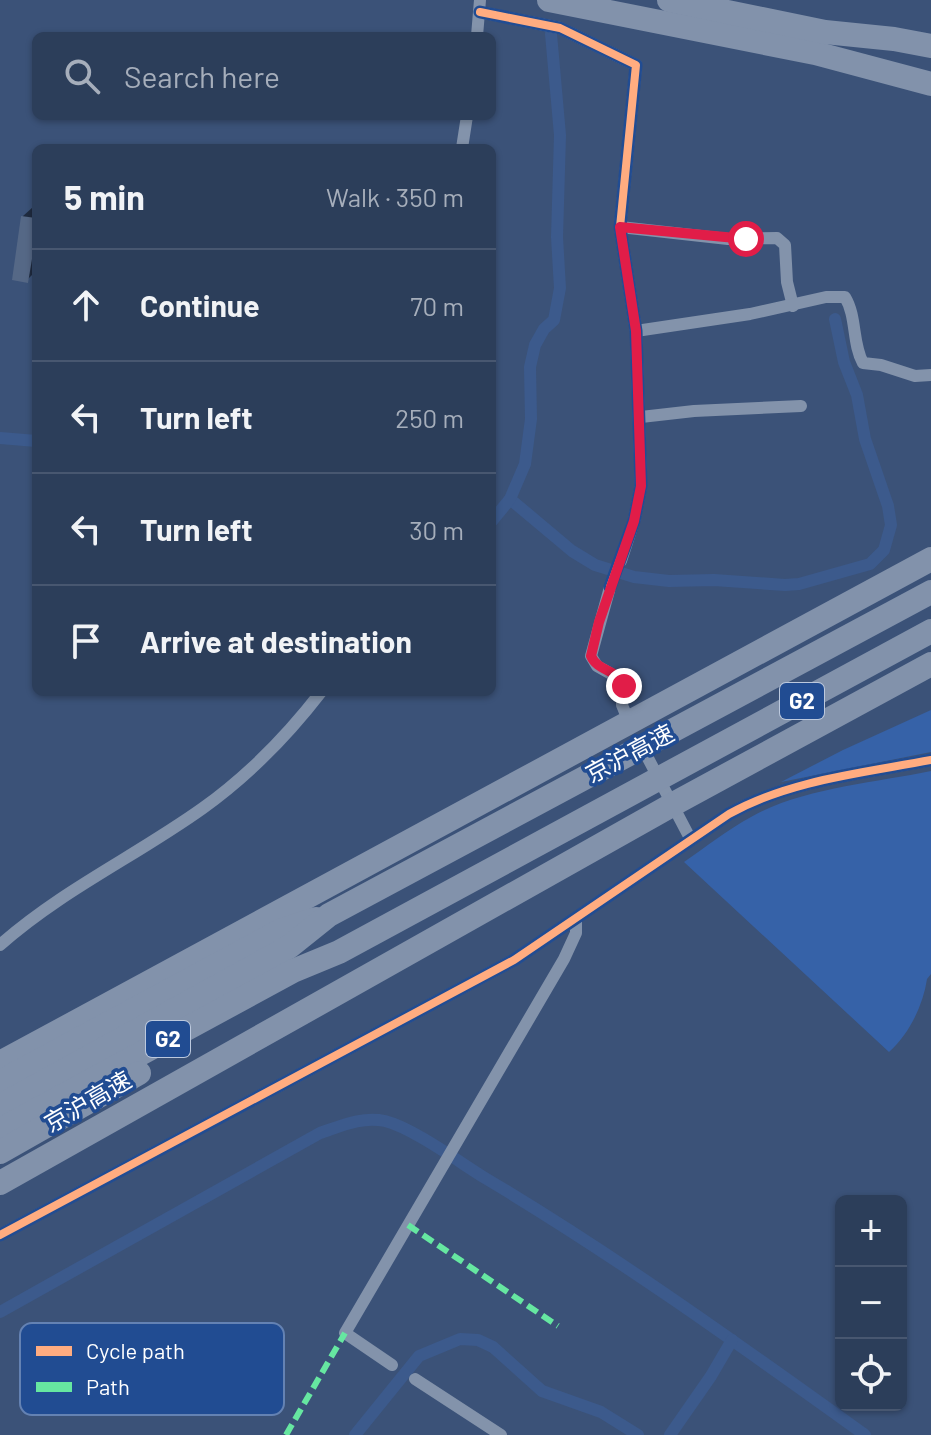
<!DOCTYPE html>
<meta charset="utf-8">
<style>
body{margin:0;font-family:Barlow,"Noto Sans SC",sans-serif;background:#344560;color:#f1f3f6}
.controls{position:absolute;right:24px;bottom:24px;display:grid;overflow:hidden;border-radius:12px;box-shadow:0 2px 6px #0004}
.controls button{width:72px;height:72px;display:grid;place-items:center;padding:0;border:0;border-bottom:2px solid #485770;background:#2c3e5a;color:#f1f3f6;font:40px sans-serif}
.stop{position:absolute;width:24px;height:24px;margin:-18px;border:6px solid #e11d48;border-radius:50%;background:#fff}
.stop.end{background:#e11d48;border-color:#fff;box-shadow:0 2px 8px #0008}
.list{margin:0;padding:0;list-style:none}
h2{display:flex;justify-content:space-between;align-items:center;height:104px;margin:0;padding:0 32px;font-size:34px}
h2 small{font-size:26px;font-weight:400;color:#a6aebb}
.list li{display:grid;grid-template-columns:52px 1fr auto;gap:24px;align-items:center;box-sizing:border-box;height:112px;padding:0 32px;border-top:2px solid #485770}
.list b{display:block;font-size:30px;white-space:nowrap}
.list em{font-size:26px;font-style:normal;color:#a6aebb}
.icon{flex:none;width:44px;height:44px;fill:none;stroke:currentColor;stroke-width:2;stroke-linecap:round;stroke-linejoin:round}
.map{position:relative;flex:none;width:931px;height:1435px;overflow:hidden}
.search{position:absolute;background:#2c3e5a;box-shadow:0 2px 6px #0004;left:32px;top:32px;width:464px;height:88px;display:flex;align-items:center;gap:20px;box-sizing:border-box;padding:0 28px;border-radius:12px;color:#a6aebb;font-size:30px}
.panel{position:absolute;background:#2c3e5a;box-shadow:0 2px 6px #0004;left:32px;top:144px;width:464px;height:552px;border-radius:12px}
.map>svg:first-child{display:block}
.green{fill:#3662a8}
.shadow{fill:#0007}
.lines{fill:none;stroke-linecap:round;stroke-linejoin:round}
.canal{stroke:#3c5a8c;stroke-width:12}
.building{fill:#556886}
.street{stroke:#8393ab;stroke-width:12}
.highway{stroke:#8292ab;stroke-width:24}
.quiet{stroke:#66e7a1;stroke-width:6;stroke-dasharray:12 6;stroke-linecap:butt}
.cycleway-casing{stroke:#214c92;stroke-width:13}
.cycleway{stroke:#ffac80;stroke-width:8}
.route{stroke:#e11d48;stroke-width:10}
.labels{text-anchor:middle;stroke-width:7;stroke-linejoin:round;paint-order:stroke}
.shield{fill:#214c92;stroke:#bcc9de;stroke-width:2}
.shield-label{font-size:22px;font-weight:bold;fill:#fff}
.street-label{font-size:24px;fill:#fff;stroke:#214c92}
.key{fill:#214c92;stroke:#6482b3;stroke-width:2}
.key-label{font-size:22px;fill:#fff}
</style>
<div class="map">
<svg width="931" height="1435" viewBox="0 0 931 1435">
<rect width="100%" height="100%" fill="#3b5278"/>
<g class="green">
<path d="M931,710v42l-150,30 62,-32z"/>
<path d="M931,771v203l-4,5c-4,27 -18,55 -38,73l-205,-190c22,-15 43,-32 67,-45 51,-29 123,-34 180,-46z"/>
</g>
<path class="shadow" d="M33,207h3v64l-9,9 -4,-64z"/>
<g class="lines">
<g class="canal">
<path d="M0,438l36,3"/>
<path d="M510,499l62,52 23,14 39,12 35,4 45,-1 71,5 14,-1 71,-20 14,-14 7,-25 -3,-19 -23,-67 -8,-44 -13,-33 -9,-43"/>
<path d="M492,521l18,-22 15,-35 6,-45 -1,-52 5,-22 9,-16 10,-9 6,-32 -3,-51 3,-102 -9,-101"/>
<path d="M0,1312l320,-179c21,-7 42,-17 65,-12 28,7 74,41 100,57 131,78 256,168 380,257"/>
<path d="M355,1435l64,-79 41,-17 18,1 15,7 49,44 59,21 37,23"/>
<path d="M670,1435l41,-59 21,-36"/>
</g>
</g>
<path class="building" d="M21,216l15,2v17l-8,48 -16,-3z"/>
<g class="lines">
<g class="street">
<path d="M480,12l80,16 76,37 -16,162 16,104 5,155 -7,35 -13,40"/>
<path d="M477,36l3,-36"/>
<path d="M462,148l5,-32"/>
<path d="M620,227l108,12 49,-1 8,7 2,37 6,24"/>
<path d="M636,331l114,-17 76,-17h19c12,20 7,46 18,66l18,2 34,11 16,-1"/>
<path d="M641,417l53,-6 107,-5"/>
<path d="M610,587l-19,69 6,10 25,14v25l9,22"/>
<path d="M640,743l51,97"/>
<path d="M0,945c62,-55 136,-89 203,-137 46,-33 84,-72 118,-116"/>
<path d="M0,1235l514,-275 215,-146c61,-34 134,-41 202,-54"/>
<path d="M392,1365l-47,-32c73,-125 147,-249 219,-374l12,-26v-15"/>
<path d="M415,1379l86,56"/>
</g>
<g class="highway">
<path d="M549,0l266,53 116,31"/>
<path d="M669,0l156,32 69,7 37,7"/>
<path d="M0,1063l931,-504"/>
<path d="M0,1082l280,-151 36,-12"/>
<path d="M0,1106l289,-159 40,-32 602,-323"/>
<path d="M0,1130l293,-159 46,-19 592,-321"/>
<path d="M0,1152l139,-79"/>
<path d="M0,1183l679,-382 252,-137"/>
</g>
<g class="quiet">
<path d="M408,1225l150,101"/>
<path d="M286,1435l59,-102"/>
</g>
<g class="cycleway-casing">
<g id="cycleway">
<path d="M480,12l80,16 76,37 -16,162 16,104 5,155 -7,35 -24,66"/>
<path d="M0,1235l514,-275 215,-146c61,-34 134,-41 202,-54"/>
</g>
</g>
<use href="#cycleway" class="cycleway"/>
</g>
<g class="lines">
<path class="route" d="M624,686c-6,-17 -26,-14 -33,-30l8,-34 35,-101 7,-35 -5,-155 -16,-104 126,12"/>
</g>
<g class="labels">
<g class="shield">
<rect x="780" y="683" width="44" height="36" rx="6"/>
<rect x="146" y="1021" width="44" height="36" rx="6"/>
</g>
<g class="shield-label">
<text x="802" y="709">G2</text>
<text x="168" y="1047">G2</text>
</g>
<g class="street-label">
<text transform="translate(630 754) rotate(-28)" y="8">京沪高速</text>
<text transform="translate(88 1102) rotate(-30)" y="8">京沪高速</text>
</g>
</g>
<rect x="20" y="1323" width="264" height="92" rx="12" class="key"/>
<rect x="36" y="1346" width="36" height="10" fill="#ffac80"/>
<rect x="36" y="1382" width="36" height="10" fill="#66e7a1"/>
<g class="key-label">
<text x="86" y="1359">Cycle path</text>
<text x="86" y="1395">Path</text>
</g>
</svg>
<div class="controls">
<button>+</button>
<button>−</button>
<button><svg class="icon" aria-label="locate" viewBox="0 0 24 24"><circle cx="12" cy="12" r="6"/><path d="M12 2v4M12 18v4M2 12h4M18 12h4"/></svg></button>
</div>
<div class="stop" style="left:746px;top:239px"></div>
<div class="stop end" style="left:624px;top:686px"></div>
<div class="search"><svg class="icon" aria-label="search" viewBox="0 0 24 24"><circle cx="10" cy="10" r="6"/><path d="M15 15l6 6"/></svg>Search here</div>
<section class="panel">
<h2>5 min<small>Walk · 350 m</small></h2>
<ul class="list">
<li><svg class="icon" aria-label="ahead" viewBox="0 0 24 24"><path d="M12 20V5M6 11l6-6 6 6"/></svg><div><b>Continue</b></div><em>70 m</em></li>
<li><svg class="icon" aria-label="left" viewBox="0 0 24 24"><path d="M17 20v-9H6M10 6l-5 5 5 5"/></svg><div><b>Turn left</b></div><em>250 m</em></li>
<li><svg class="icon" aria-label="left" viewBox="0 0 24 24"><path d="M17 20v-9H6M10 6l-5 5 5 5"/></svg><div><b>Turn left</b></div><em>30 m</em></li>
<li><svg class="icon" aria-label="arrive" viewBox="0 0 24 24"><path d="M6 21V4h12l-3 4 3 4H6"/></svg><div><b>Arrive at destination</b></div></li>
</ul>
</section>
</div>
